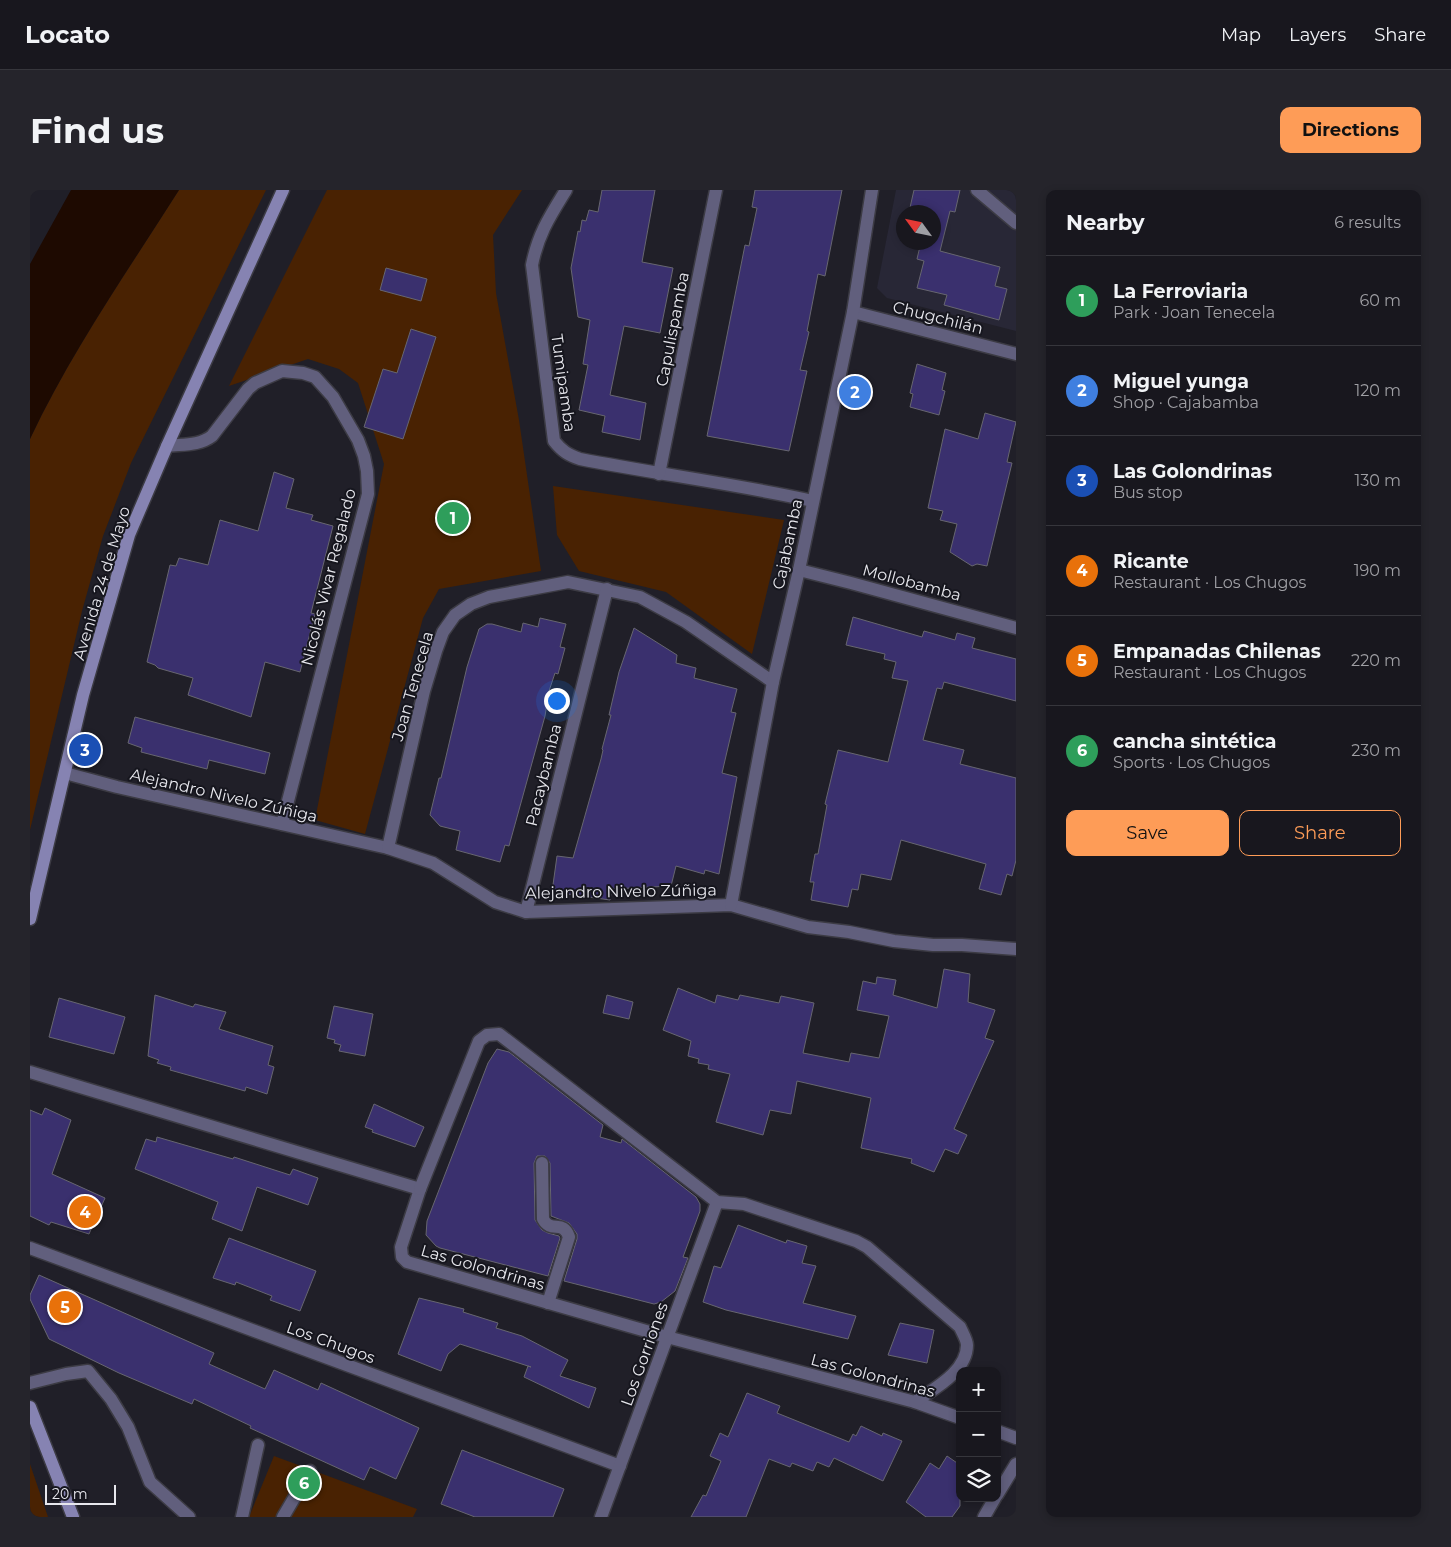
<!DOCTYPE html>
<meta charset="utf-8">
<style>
body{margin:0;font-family:Montserrat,sans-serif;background:#25242b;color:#f1f3f6}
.controls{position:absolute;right:15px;bottom:15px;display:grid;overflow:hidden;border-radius:10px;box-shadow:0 2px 8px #0003}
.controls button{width:45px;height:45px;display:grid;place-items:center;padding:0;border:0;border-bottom:1px solid #36363c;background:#18171e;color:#f1f3f6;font:25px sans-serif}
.compass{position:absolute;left:866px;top:15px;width:45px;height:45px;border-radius:50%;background:#18171e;box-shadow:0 2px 8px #0003;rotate:303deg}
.scale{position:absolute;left:15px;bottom:12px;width:71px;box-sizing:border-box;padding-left:5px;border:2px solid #e7e7ed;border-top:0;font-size:14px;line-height:18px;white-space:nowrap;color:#e7e7ed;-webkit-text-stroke:4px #16161e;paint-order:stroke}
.you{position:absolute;left:526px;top:510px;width:18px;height:18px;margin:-12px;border:4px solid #fff;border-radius:50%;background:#1a73e8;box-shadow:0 0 0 8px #1a73e833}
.badge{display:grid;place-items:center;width:32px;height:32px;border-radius:50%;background:#fe9c57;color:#fff;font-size:16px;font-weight:700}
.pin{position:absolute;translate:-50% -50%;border:2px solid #fff;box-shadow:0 1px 5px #0006}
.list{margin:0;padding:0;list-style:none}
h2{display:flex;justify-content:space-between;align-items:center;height:65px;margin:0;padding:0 20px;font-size:21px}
h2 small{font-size:16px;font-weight:400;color:#9f9fa4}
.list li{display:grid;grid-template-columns:32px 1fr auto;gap:15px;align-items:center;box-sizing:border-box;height:90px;padding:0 20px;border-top:1px solid #36363c}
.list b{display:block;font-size:19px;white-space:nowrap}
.list p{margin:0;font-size:16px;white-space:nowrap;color:#9f9fa4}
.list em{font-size:16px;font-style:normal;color:#9f9fa4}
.actions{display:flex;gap:10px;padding:15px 20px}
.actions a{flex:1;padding:11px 0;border:1px solid #fe9c57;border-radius:10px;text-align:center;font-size:18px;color:#fe9c57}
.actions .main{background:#fe9c57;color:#111}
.icon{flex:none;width:28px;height:28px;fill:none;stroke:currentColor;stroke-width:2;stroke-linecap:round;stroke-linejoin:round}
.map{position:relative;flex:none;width:986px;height:1327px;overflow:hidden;border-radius:10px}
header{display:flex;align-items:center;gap:30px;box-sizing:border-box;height:70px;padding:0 25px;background:#18171e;border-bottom:1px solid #36363c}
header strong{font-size:24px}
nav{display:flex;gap:28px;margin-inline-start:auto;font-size:18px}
.intro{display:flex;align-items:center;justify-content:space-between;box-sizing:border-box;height:120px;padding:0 30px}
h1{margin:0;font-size:35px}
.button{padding:12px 22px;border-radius:10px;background:#fe9c57;color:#111;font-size:18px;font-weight:700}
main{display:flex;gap:30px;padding:0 30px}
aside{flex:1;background:#18171e;border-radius:10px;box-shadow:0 2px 8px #0003}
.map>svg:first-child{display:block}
.built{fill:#282736;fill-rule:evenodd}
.green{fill:#492202}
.water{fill:#1e0a01}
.building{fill:#3a306e;stroke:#676670}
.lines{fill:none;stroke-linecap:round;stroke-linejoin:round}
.lane-casing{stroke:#3c3b44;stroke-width:15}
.street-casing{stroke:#3c3b44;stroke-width:15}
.secondary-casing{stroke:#3c3b44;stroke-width:15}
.lane{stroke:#615f7d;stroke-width:12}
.street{stroke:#615f7d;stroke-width:12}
.secondary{stroke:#8683b2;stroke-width:12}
.labels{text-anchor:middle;stroke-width:4;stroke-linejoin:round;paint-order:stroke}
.street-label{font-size:16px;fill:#e7e7ed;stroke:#16161e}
</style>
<header>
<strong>Locato</strong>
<nav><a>Map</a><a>Layers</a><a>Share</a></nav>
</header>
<div class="intro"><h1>Find us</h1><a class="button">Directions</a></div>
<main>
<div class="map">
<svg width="986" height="1327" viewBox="0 0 986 1327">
<rect width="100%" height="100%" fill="#201f28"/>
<path class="built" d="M866,0h120v141l-129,-33 -10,-10zM874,22h30v30h-30z"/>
<g class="green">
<path d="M149,0h87l-135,273 -28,73 -21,75 -52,219v-391c41,-87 97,-167 149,-249z"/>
<path d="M297,0h195l-29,45 3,58 23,127 22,151 -102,18 -16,29 -58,216 -50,-14 69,-356 -26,-81 -19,-14 -31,-10 -79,27z"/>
<path d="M523,296l231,34 -32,134 -86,-62 -87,-21 -22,-36z"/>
<path d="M244,1266l143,53 -4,8h-164z"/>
<path d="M0,1274l18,53h-18z"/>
</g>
<path class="water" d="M41,0h108c-52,82 -108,162 -149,249v-175z"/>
<g class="building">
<path d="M572,0h53l-13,72 31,6 -13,65 -36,-7 -14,69 36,8 -6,37 -38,-8 3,-16 -26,-6 9,-45 -5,-1 7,-44 -12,-3 -7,-49 7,-37 2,1 2,-12 4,1 3,-11 9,2z"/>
<path d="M725,0h87l-17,86 -7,-2 -11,57 2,1 -9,38 7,1 -18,80 -82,-15 38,-191 4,1 8,-38 -5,-1z"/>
<path d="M884,0h46l-5,22 -5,-1 -10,40 60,16 -5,19 12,3 -8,31 -55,-15 3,-10 -30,-7 7,-27 -7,-2 4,-17h13v-30h-25z"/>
<path d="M356,78l41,11 -6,22 -41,-11z"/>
<path d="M381,139l25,8 -33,102 -39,-12 19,-58 14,4z"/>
<path d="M887,174l29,9 -4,17 3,1 -6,24 -29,-8 3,-13 -3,-1z"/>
<path d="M955,223l31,9 -9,40 5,1 -25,103 -10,-2 -5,2 -22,-14 7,-28 -17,-4 3,-9 -15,-3 17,-79 33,10z"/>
<path d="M244,282l20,7 -8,29 27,7 -2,5 22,6 -22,87 4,1 -15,58 -35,-10 -14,55 -63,-22 5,-17 -35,-10 -3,-3 -8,-3 23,-97 6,1 3,-8 29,7 12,-45 38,11z"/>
<path d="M823,427l69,20 2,-6 31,9 2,-7 18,5 -3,10 44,11v42l-72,-19 -2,7 -5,-1 -14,52 41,10 -4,14 56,14v82l-4,16 -5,-2 -6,21 -22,-6 7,-25 -85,-24 -10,40 -30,-6 -3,16 -6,-1 -4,18 -37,-7 3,-18h-4l5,-28h3l9,-49 -2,-1 13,-54 50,12 20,-81 -16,-3 4,-16 -12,-3 1,-5 -39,-9z"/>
<path d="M510,428l26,6 -6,23 5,1 -7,26 -3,-1 -6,18 -4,25 -36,130 -4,-1 -5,17 -44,-12 4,-19 -20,-5 -10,-11 9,-37h2l26,-111 12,-38 8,-5h5l29,8 2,-9 15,4z"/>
<path d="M604,438l43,27 -1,8 20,5 -2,10 43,11 -6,23 5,1 -14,60 15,4 -18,97 -14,-4 -1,4 -28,-8 -5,20 -59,3 -2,11 -58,-8 5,-36 16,2 28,-99 2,-9 -1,-1 9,-34h-2l10,-43z"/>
<path d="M105,527l135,36 -5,21 -56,-14 -2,9 -66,-17 1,-4 -14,-5z"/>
<path d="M914,779l26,5 -2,28 27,8 -10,28 9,3 -40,88 13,6 -9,19 -13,-5 -11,23 -23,-9 1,-4 -51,-11 10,-50 -74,-17 -6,33 -21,-4 -7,25 -47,-13 14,-48 -22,-5 1,-4 -11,-2 1,-4 -11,-3 3,-15 -28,-11 15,-42 37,15 2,-8 21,5 2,-5 39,8 2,-7 33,7 -11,50 46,9 2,-9 28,5 10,-42 -32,-6 6,-29 13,3 1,-7 19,3 -3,15 44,13z"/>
<path d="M125,805l38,12 2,-3 31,8 -7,17 54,17 -5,19 6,2 -7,27 -21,-7 -1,4 -75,-21 1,-3 -14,-4 2,-3 -11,-4z"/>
<path d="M577,805l26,7 -4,17 -26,-6z"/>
<path d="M29,808l66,19 -11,37 -65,-17z"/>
<path d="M304,816l39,8 -8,42 -26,-5 2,-6 -7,-2 1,-3 -8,-2z"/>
<path d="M467,859l12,3 94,73 -3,12 21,6 1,-4 74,58 4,7v7l-17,46 5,1 -13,33 -14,11 -7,2 -90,-23 13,-42v-5l-8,-11 -18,-7 -1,-53 -5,-7h-8l-3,7 1,57 7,10 6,3 11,3 1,2 -12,38 -108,-28 -4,-2 -10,-11 1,-14 61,-158z"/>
<path d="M344,914l50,23 -9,20 -43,-15 1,-2 -8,-3z"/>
<path d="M15,918l26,12 -19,54 53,24 -16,36 -38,-12 -2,3 -19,-9v-106l12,5z"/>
<path d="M127,947l76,22 1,-2 56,18 3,-6 25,9 -10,27 -51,-18 -15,44 -30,-12 6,-17 -83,-33 11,-30 10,3z"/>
<path d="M708,1035l48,18 1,-3 20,6 -5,17 14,3 -13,37 53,13 -8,23 -122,-29 -23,-8 11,-36 7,2z"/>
<path d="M199,1048l87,33 -16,40 -30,-11 2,-4 -36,-14 -1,3 -22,-7z"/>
<path d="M9,1085l175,78 -5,11 56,25 9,-19 44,20 3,-7 98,45 -23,51 -26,-12 -6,13 -114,-52 1,-2 -57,-27 -2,5 -73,-31 -70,-34 -19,-40v-4z"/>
<path d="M389,1108l45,11 -1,3 35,11 -2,5 26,8 46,24 -8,16 36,12 -7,20 -65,-31 4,-11 3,1 -71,-23 -12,10 -7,17 -43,-17z"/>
<path d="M870,1133l34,7 -7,33 -39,-8z"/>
<path d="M717,1203l33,13 -3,7 72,29 4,-8 3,2 5,-10 21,10 1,-3 19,8 -19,40 -49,-23 -5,9 -12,-5 -4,9 -21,-8 -2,4 -21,-8 -23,58h-55l12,-22 3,1 15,-35 -11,-5 10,-23 8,4z"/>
<path d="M432,1260l102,39 -11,28h-78l-34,-13z"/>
<path d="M917,1266l13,9v41l-8,11h-26l-20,-15 24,-39 9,6z"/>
</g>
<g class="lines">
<g class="lane-casing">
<g id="lane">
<path d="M947,0l39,33"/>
<path d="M512,973l1,56c8,15 20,0 26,18l-21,66"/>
<path d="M0,1193l36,-9 22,-3 23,28 17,28 22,55 39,35"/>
<path d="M212,1327l16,-72"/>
<path d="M253,1327l27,-46"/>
</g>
</g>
<g class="street-casing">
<g id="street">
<path d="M536,0c-16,26 -28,44 -34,75l22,176c8,10 14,14 26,18 77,15 156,25 233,42"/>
<path d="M823,122l163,42"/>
<path d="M137,256c15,-2 32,0 45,-10l36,-47 7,-6 27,-12 21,2 12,4 18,20 25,43 6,16 3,15 1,23 -86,330"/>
<path d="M629,284l57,-284"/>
<path d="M769,380l52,13 165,45"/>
<path d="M35,583l52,14 271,61 45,15 62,39 31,10 205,-7 77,22 41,5 45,9 39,4h29l54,4"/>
<path d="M358,658l36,-157 12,-40 7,-19 12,-17 16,-11 18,-7 79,-15 72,15 46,25 87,60"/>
<path d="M701,715l42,-223 26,-112 54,-258 19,-122"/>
<path d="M496,722l81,-323"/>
<path d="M0,882l390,117 -19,58 1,10 5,5 260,75 248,65 45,16"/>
<path d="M390,999l59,-148 8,-6 12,-1 218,168 27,2 112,37 11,6 93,80c2,5 7,13 7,18 0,27 -34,44 -52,57"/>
<path d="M0,1058l590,218"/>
<path d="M967,1241l19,7"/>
<path d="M967,1305l19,-31"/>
<path d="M571,1327l116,-315"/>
<path d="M954,1327l11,-19"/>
</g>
</g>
<g class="secondary-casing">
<g id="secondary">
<path d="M0,729l53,-224 46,-160 38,-89 116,-256"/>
<path d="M0,1217l43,110"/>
</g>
</g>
<use href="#lane" class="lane"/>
<use href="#street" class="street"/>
<use href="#secondary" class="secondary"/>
</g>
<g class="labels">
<g class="street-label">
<text transform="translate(908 127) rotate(14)" y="6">Chugchilán</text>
<text transform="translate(642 139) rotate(-79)" y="6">Capulispamba</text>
<text transform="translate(534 193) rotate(82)" y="6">Tumipamba</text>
<text transform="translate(757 354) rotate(-78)" y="6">Cajabamba</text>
<text transform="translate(298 387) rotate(-76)" y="6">Nicolás Vivar Regalado</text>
<text transform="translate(882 392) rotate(15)" y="6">Mollobamba</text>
<text transform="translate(71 393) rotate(-73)" y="6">Avenida 24 de Mayo</text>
<text transform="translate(382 496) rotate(-74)" y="6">Joan Tenecela</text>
<text transform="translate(513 585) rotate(-76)" y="6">Pacaybamba</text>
<text transform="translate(194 605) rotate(13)" y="6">Alejandro Nivelo Zúñiga</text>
<text transform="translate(591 701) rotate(-1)" y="6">Alejandro Nivelo Zúñiga</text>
<text transform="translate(453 1077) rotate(16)" y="6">Las Golondrinas</text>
<text transform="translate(301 1152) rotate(20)" y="6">Los Chugos</text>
<text transform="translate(614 1164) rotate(-70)" y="6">Los Gorriones</text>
<text transform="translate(843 1185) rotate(15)" y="6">Las Golondrinas</text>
</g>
</g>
</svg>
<div class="controls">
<button>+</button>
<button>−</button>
<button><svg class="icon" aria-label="layers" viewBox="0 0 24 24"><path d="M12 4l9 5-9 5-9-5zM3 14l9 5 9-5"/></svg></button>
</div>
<svg class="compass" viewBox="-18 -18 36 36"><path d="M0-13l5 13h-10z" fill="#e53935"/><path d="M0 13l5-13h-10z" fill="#9f9fa4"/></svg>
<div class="scale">20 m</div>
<div class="you"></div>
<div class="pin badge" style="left:423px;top:328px;background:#2e9e5b">1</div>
<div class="pin badge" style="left:825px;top:202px;background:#3f7fe0">2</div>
<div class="pin badge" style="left:55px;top:560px;background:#1a4fb4">3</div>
<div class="pin badge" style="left:55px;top:1022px;background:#e8710a">4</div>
<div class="pin badge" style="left:35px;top:1117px;background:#e8710a">5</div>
<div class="pin badge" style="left:274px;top:1293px;background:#2e9e5b">6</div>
</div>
<aside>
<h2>Nearby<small>6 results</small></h2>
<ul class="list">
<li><span class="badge" style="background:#2e9e5b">1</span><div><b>La Ferroviaria</b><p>Park · Joan Tenecela</p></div><em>60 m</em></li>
<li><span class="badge" style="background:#3f7fe0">2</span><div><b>Miguel yunga</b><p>Shop · Cajabamba</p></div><em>120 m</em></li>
<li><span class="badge" style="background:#1a4fb4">3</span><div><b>Las Golondrinas</b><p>Bus stop</p></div><em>130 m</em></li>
<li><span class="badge" style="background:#e8710a">4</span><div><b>Ricante</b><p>Restaurant · Los Chugos</p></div><em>190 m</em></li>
<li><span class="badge" style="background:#e8710a">5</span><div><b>Empanadas Chilenas</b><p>Restaurant · Los Chugos</p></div><em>220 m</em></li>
<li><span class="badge" style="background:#2e9e5b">6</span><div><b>cancha sintética</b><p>Sports · Los Chugos</p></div><em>230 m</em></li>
</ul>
<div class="actions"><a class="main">Save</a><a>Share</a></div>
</aside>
</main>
